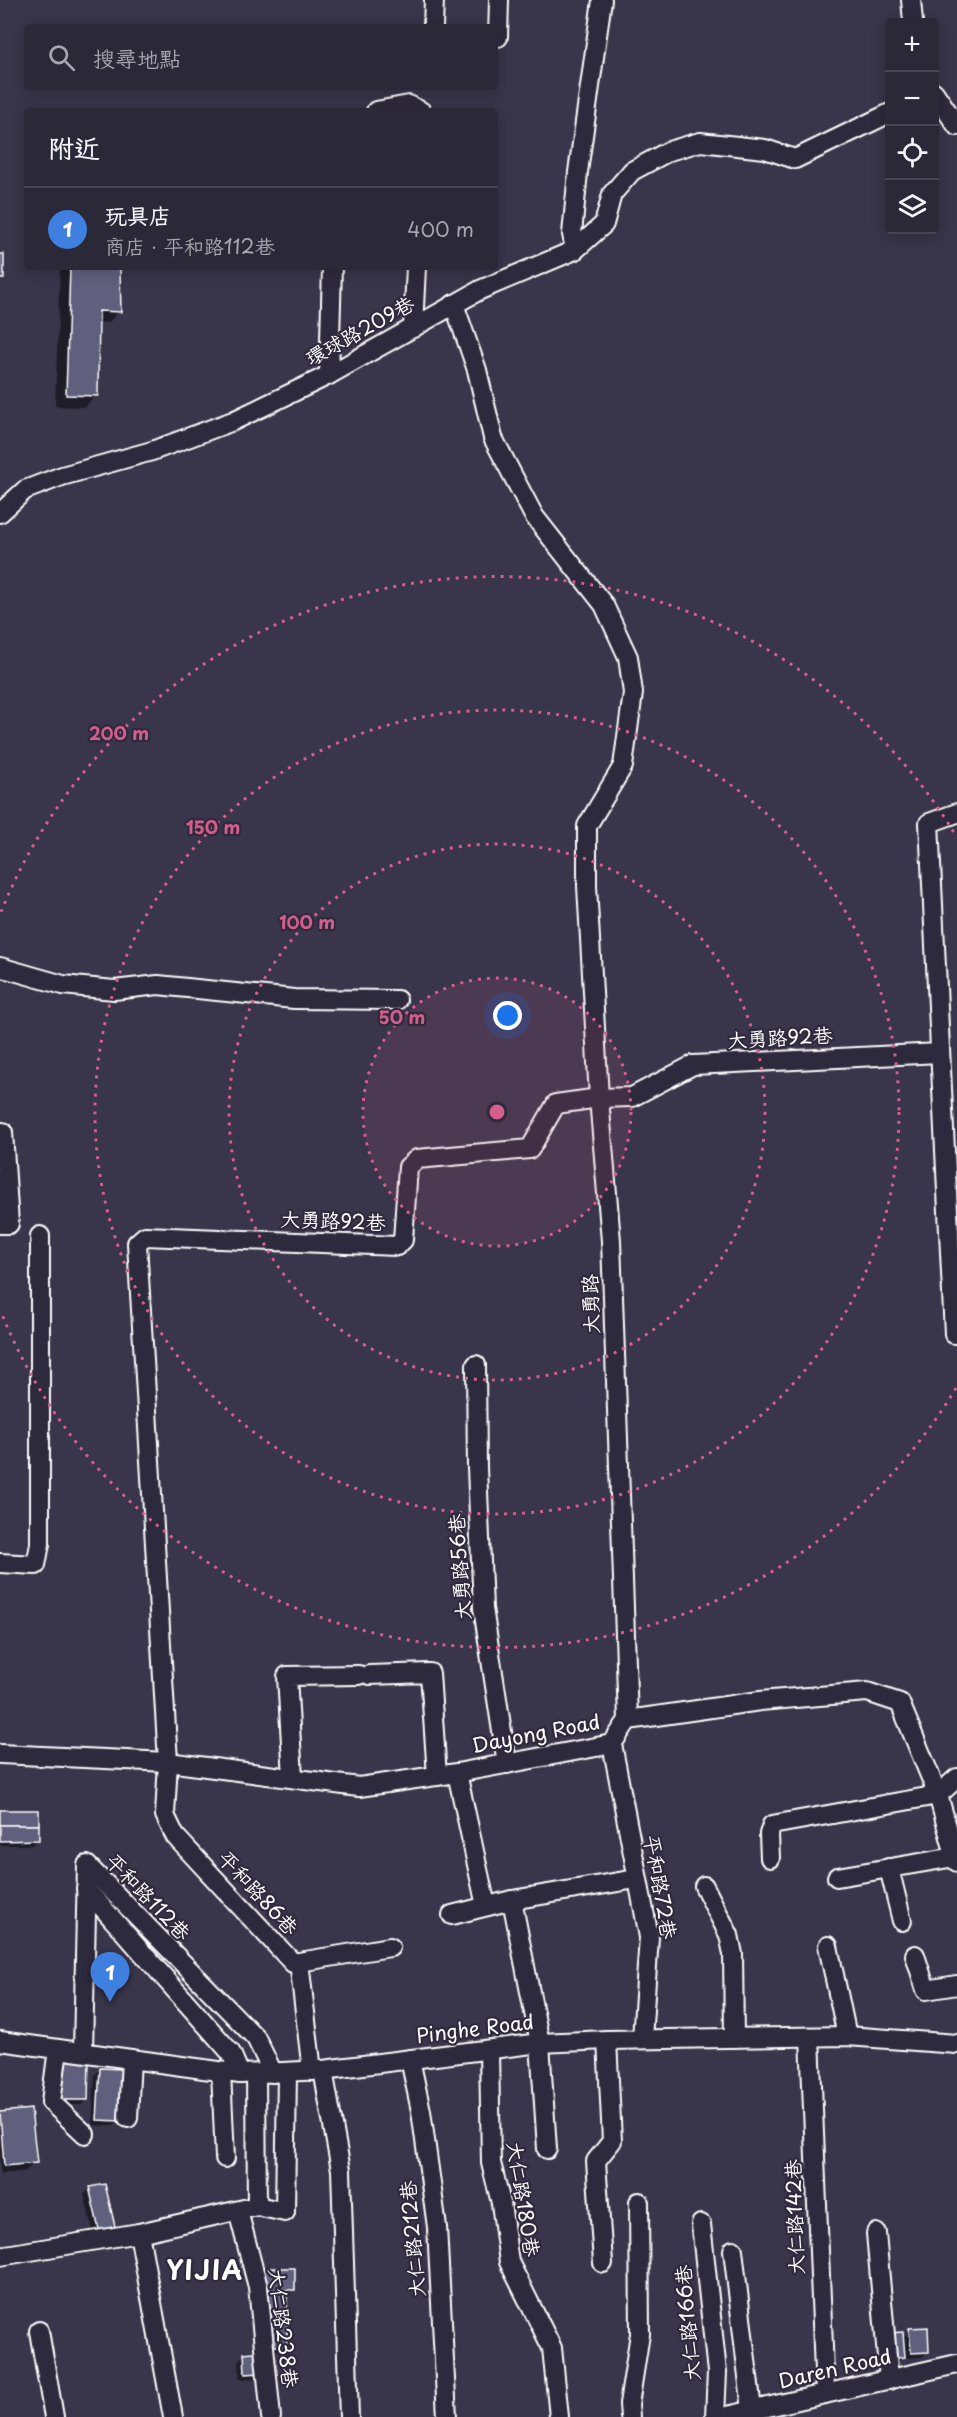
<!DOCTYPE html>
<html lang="zh-TW">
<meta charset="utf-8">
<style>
body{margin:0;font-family:"Playpen Sans","LXGW WenKai TC",sans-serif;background:#373443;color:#f1f3f6}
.controls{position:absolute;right:18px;top:18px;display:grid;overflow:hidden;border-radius:6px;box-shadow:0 3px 15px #0003}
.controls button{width:54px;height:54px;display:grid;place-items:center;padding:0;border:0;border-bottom:2px solid #474453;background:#2b2838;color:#f1f3f6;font:30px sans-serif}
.you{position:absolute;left:508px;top:1016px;width:21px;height:21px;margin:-15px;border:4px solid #fff;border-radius:50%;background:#1a73e8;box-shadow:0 0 0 9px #1a73e833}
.badge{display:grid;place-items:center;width:39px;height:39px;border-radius:50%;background:#ff9aa2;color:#fff;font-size:20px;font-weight:700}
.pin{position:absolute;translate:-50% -50px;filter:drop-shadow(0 2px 3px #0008)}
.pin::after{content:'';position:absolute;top:32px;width:21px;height:18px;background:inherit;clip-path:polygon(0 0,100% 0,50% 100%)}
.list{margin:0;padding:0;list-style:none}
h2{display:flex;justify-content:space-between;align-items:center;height:78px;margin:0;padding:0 24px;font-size:26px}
h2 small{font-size:20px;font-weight:400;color:#a6a6ae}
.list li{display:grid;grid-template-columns:39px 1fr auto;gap:18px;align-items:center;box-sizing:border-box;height:84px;padding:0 24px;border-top:2px solid #474453}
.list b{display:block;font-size:22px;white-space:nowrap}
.list p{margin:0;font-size:20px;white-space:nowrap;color:#a6a6ae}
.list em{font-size:20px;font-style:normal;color:#a6a6ae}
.icon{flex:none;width:33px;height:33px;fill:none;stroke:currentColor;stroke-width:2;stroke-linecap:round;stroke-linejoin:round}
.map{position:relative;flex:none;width:957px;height:2417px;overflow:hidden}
.search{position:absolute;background:#2b2838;box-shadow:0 3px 15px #0003;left:24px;top:24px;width:474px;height:66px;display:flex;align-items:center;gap:15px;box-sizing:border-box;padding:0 21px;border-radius:6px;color:#a6a6ae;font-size:22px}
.panel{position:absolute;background:#2b2838;box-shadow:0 3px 15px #0003;left:24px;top:108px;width:474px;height:162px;border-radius:6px}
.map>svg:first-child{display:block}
.shadow{fill:#0007}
.building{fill:#61607e;stroke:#fff;stroke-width:1.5}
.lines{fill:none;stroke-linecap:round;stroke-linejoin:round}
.minor-casing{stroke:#fff;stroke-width:22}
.minor{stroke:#2f2a3d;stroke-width:18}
.ring{fill:none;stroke:#d45d8c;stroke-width:3;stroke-dasharray:3 6}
.labels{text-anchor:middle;stroke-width:4.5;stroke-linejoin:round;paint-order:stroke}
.street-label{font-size:20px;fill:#fff;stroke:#2f2a3d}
.district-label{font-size:26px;font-weight:bold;letter-spacing:1.5px;fill:#fff;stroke:#2f2a3d}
.centre{fill:#d45d8c;stroke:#2f2a3d;stroke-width:3}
.ring-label{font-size:18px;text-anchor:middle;font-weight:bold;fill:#d45d8c;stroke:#2f2a3d;stroke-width:4.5;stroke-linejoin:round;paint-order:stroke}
</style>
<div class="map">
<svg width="957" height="2417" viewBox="0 0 957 2417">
<rect width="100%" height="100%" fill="#39354a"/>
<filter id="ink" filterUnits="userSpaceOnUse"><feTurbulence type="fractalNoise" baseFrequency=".0167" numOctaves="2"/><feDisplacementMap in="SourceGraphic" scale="12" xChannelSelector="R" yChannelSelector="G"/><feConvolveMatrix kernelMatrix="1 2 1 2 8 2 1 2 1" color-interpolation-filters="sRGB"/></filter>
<g filter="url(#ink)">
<g class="shadow">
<path d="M60,267h59v44l-11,12 -11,-1 -1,73 -11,12 -30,-1z"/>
<path d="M0,1812l38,28 -6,5h-32z"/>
<path d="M56,2067l31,33 -6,5h-26z"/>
<path d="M100,2069l19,51 -6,6 -21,-1 3,-50z"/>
<path d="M30,2111l5,51 -9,9 -26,3v-61z"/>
<path d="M90,2189l25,45 -19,9 -12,-49z"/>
<path d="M254,2275l39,15 -7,5 -1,51 -5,5h-19z"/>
<path d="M910,2329l18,22 -6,6 -16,1v-3l-8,7 -13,1z"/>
<path d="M245,2354l16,19 -5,5 -16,1 -1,-19z"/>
</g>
<g class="building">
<rect x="0" y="254" width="4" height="25"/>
<path d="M70,267h50l1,45 -22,-1 -1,85 -32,-1z"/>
<rect x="0" y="1810" width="39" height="15"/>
<path d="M0,1825h39v15l-39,1z"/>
<path d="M61,2060l28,1 -1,39h-28z"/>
<path d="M100,2068l22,1 -2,52 -23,-1z"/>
<path d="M31,2109l6,54 -33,3 -4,-54z"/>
<path d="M105,2184l12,51 -16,3 -12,-51z"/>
<rect x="259" y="2268" width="36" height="22"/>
<path d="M266,2290h21v56h-22z"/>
<path d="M928,2327l1,25 -18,1 -2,-25z"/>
<path d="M903,2332l2,25 -15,2 -2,-26z"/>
<path d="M262,2351l1,22 -18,1 -1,-21z"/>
</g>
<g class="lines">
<g class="minor-casing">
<g id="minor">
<path d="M911,0l2,22"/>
<path d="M433,27l1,-27"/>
<path d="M495,37h3l1,-37"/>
<path d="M934,92l23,34"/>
<path d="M376,111l33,-6 12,6"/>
<path d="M575,250l-3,-16 6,-62 24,-172"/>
<path d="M454,304l23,66 16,68 41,78 70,89 24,52 5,36 -10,73 -36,60v60l12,212 12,143 17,479"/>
<path d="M413,328l3,-61"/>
<path d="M329,375l3,-108"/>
<path d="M0,513l25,-23 37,-14 90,-25 81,-30 96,-46 151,-85 95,-40 29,-26 8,-30 20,-23 37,-20 31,-9 65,7 30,10 95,-46"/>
<path d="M0,967l63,18 51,5 44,-5 136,14 103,1"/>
<path d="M0,1224h9l-6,-92"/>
<path d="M954,1334l-25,-511 28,-10"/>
<path d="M476,1365l1,103 6,140 24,156"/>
<path d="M0,1563l36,2 4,-21v-308"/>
<path d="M369,1675l61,-2 7,103"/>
<path d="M612,1744l37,193 -7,102"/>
<path d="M0,1754l168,8 191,25 98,-14 155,-29 16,-24 132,-19 107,-9 33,11 38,92 19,67"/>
<path d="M457,1773l29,133"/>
<path d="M293,1777l-6,-101 72,-1"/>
<path d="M770,1858l-1,-24 3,-9 166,-30 19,-17"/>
<path d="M889,1868l13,53"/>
<path d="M837,1877l118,-20"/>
<path d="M704,1886l25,49 4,19 1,84"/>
<path d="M86,1889l145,164 9,21"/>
<path d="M512,1900l28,143 7,106"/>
<path d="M452,1915l60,-15 124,-21"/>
<path d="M828,1946l19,90"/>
<path d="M390,1947l-97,16 -118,-127 -10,-21 3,-53 -31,-519 8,-7 252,10 6,-6 5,-73 9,-8 113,-10 26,-45 43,-6 33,-1 61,-32 247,-12"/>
<path d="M915,1955l11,35 31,-5"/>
<path d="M299,1962l13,109"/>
<path d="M810,2038l15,356"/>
<path d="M0,2041l240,33 83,-4 217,-27 67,-3 240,-4 110,8"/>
<path d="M58,2049l-7,53 34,32"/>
<path d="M489,2050l2,113 10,40 8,59 43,86 7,69"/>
<path d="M83,2052l4,-187 169,173 17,35"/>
<path d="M410,2059l11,52 16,116 10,190"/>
<path d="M323,2070l18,100 8,247"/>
<path d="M221,2072l4,86"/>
<path d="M128,2118l3,-59"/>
<path d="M257,2206l28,6 2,-139"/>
<path d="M238,2211l20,76 13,130"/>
<path d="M701,2224l16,148 -2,45"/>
<path d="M139,2233l118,-27 -1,-132"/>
<path d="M876,2233l13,147"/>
<path d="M733,2250l19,160"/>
<path d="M0,2256l139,-23 34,184"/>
<path d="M603,2263l-7,-102 16,-20 -5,-101"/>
<path d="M39,2331l15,86"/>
<path d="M630,2417l-1,-13 11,-70 -1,-132"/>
<path d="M723,2417l234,-53"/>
</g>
</g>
<use href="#minor" class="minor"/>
</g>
</g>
<circle cx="497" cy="1112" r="134" fill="#d45d8c" fill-opacity=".12"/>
<g class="ring">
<circle cx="497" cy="1112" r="134"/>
<circle cx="497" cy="1112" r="268"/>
<circle cx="497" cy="1112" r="402"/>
<path d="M956 1388A535 535 0 0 1 1 1312M1 912A535 535 0 0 1 956 836"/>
</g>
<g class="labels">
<g class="street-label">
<text transform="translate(360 331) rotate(-29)" y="7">環球路209巷</text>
<text transform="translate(780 1038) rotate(-3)" y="7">大勇路92巷</text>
<text transform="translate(333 1221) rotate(2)" y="7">大勇路92巷</text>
<text transform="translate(591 1304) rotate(-92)" y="7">大勇路</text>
<text transform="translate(460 1567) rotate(-94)" y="7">大勇路56巷</text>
<text transform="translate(536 1734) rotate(-11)" y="7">Dayong Road</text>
<text transform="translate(660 1887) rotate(80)" y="7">平和路72巷</text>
<text transform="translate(258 1893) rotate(47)" y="7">平和路86巷</text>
<text transform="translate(148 1897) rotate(46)" y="7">平和路112巷</text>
<text transform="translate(475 2029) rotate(-7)" y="7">Pinghe Road</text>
<text transform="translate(523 2199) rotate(81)" y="7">大仁路180巷</text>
<text transform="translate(795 2217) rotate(-92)" y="7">大仁路142巷</text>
<text transform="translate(413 2239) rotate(-95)" y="7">大仁路212巷</text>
<text transform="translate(688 2323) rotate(-95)" y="7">大仁路166巷</text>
<text transform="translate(283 2328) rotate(83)" y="7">大仁路238巷</text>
<text transform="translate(835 2369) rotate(-13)" y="7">Daren Road</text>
</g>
<g class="district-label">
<text x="205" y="2280">YIJIA</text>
</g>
</g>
<circle cx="497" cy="1112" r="9" class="centre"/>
<g class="ring-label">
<text x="119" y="740">200 m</text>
<text x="213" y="834">150 m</text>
<text x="307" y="929">100 m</text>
<text x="402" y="1024">50 m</text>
</g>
</svg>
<div class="controls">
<button>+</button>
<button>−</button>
<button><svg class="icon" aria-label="locate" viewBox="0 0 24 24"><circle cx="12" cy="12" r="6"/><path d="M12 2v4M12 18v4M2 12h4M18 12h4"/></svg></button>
<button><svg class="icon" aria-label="layers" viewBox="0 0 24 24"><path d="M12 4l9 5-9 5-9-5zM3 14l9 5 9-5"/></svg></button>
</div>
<div class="you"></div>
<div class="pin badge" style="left:110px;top:2002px;background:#3f7fe0">1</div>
<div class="search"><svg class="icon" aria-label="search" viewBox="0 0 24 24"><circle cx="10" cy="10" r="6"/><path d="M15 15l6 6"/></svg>搜尋地點</div>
<section class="panel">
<h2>附近<small></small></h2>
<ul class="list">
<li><span class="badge" style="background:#3f7fe0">1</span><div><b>玩具店</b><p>商店 · 平和路112巷</p></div><em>400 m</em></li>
</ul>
</section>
</div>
